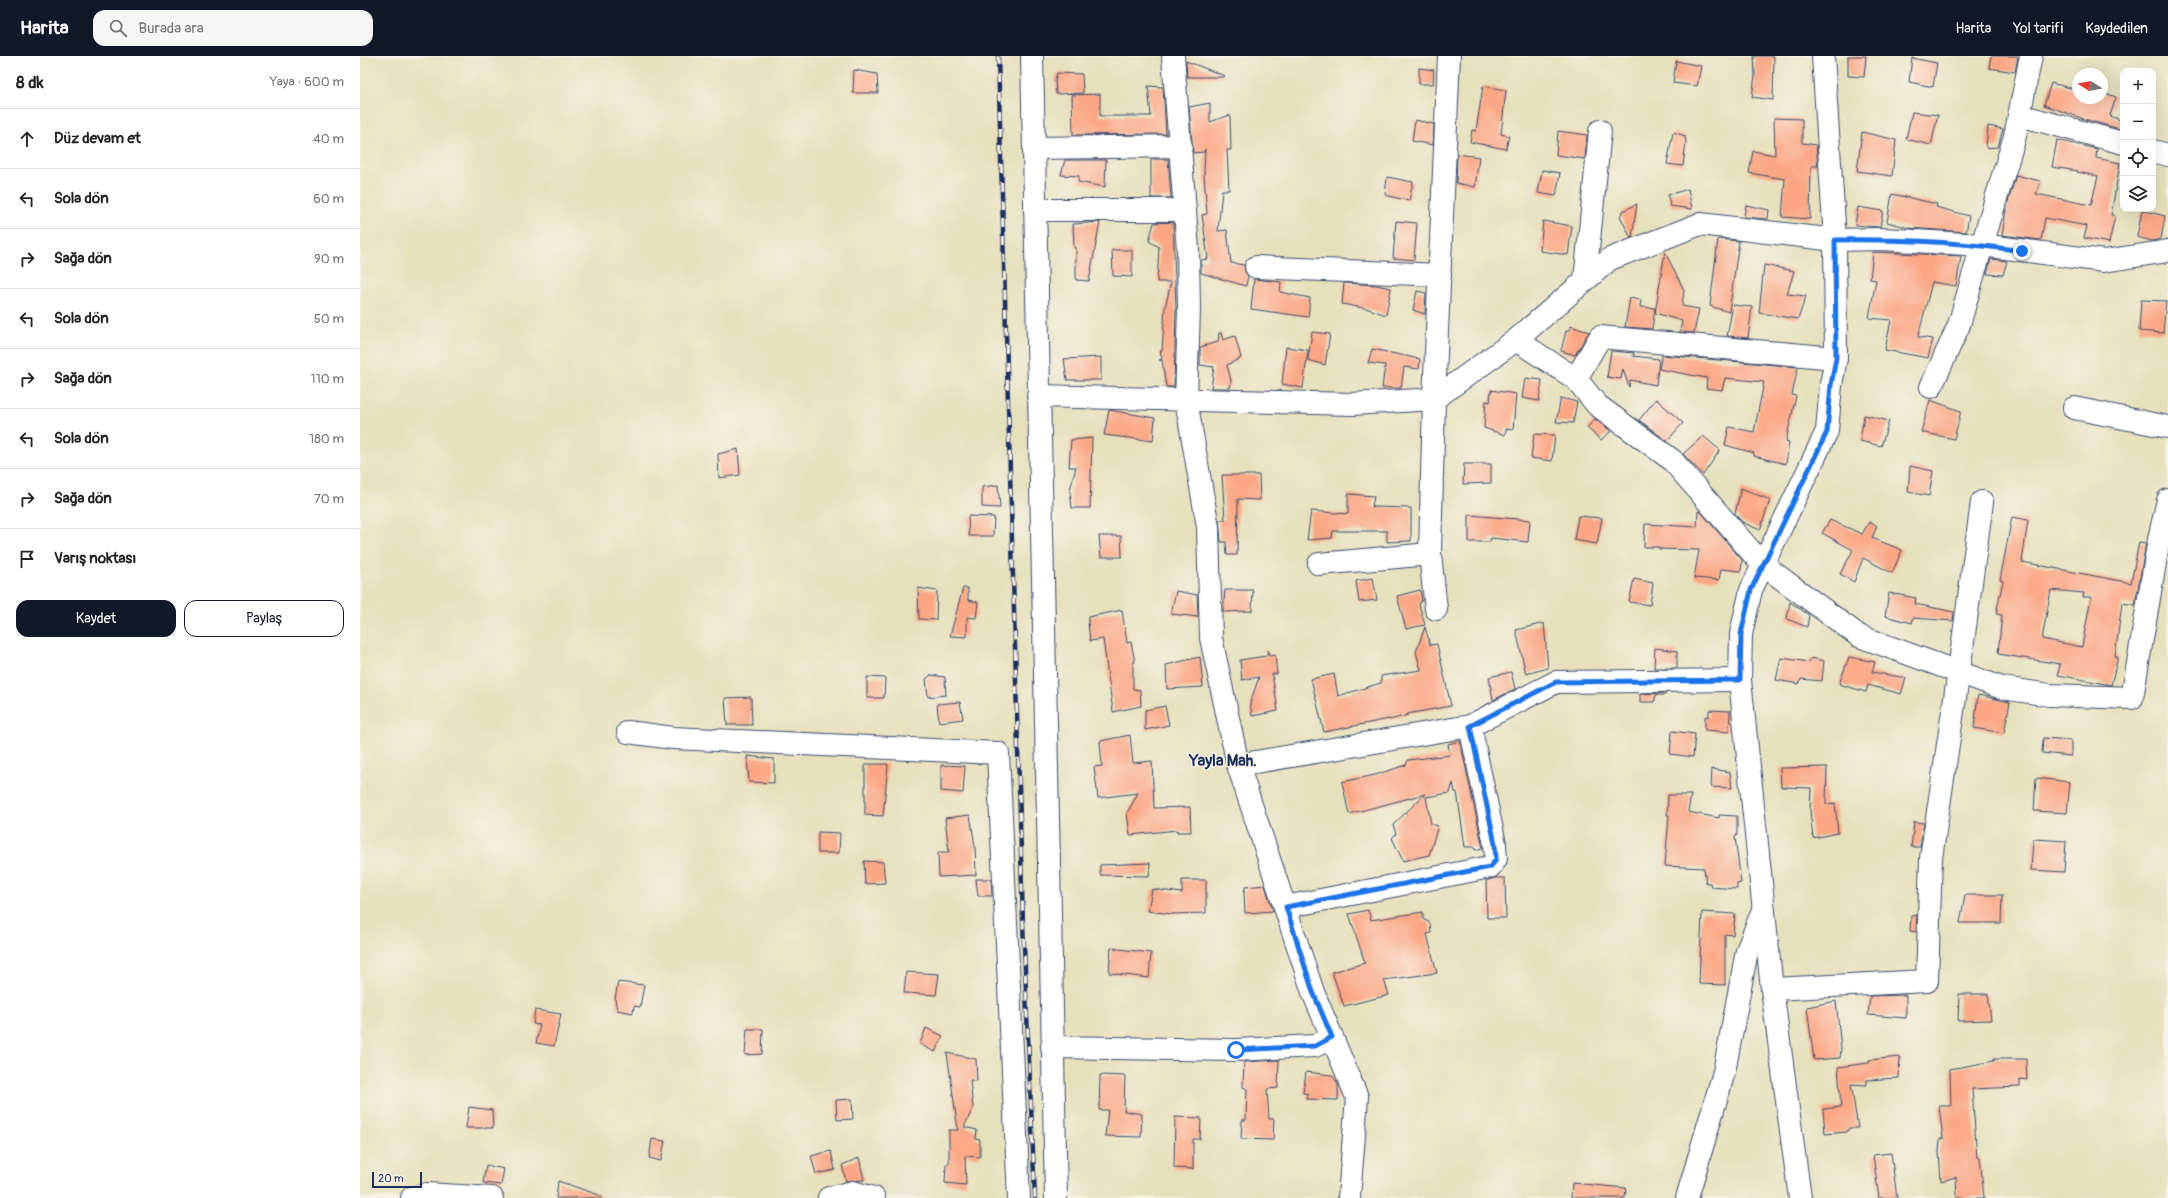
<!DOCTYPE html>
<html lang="tr">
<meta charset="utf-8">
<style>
body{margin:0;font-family:Pangolin,sans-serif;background:#f6f6f6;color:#222}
.controls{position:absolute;right:12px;top:12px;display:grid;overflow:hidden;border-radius:8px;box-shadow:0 4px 16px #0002}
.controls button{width:36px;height:36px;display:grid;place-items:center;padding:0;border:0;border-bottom:1px solid #e0e0e0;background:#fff;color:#222;font:20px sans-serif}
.compass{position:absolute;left:1712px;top:12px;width:36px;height:36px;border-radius:50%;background:#fff;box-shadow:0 4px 16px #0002;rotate:281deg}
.scale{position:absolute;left:12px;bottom:10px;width:50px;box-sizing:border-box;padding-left:4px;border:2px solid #1b2f5e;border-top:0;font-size:11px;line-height:14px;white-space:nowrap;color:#1b2f5e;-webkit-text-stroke:3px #f7f3e8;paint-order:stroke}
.stop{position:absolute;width:12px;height:12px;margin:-9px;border:3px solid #1a73e8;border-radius:50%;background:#fff}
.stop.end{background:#1a73e8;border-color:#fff;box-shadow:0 1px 4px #0008}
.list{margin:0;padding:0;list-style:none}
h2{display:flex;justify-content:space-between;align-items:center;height:52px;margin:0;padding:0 16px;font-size:17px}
h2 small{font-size:13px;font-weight:400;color:#767676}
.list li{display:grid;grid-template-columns:26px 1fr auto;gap:12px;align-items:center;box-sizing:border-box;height:60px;padding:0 16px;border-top:1px solid #e0e0e0}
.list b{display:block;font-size:15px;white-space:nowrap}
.list em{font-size:13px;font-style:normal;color:#767676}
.actions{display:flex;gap:8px;padding:12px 16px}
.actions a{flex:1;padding:9px 0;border:1px solid #111827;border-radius:12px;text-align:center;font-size:14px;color:#111827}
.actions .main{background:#111827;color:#fff}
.icon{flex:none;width:22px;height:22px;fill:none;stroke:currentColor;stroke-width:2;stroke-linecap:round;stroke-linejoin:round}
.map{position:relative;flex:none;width:1808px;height:1142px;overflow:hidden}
header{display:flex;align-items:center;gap:24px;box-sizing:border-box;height:56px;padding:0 20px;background:#111827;color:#fff}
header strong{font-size:19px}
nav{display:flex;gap:22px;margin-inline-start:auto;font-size:14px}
.search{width:280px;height:36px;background:#f6f6f6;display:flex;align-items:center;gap:10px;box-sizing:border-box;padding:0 14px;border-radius:12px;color:#767676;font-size:15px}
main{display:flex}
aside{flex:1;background:#fff}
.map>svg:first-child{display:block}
.building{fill:#fba785;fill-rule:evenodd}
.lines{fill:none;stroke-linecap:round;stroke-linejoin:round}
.minor-casing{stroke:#394a6c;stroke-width:24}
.major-casing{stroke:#394a6c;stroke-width:24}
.minor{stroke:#fff;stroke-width:22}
.major{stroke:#fff;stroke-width:22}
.rail-casing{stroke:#1b2f5e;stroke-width:4.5}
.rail{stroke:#f7f3e8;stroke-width:3;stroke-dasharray:9;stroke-linecap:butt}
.route{stroke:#1a73e8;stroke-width:5}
.labels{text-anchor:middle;stroke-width:3;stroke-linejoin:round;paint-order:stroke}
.district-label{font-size:16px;font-weight:bold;fill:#1b2f5e;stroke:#f7f3e8}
</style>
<header>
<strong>Harita</strong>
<div class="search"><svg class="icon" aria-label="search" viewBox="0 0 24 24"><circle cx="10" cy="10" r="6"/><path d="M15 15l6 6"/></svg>Burada ara</div>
<nav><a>Harita</a><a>Yol tarifi</a><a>Kaydedilen</a></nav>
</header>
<main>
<aside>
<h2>8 dk<small>Yaya · 600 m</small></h2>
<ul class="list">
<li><svg class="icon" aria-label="ahead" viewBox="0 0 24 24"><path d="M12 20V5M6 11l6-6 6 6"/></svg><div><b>Düz devam et</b></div><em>40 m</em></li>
<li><svg class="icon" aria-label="left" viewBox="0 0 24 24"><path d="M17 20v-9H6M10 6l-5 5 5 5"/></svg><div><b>Sola dön</b></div><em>60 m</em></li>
<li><svg class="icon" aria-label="right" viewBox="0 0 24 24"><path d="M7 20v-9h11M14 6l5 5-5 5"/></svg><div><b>Sağa dön</b></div><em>90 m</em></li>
<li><svg class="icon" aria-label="left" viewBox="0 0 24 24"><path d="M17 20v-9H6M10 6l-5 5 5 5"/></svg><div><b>Sola dön</b></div><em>50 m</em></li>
<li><svg class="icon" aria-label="right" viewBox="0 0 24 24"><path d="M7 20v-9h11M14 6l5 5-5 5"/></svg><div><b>Sağa dön</b></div><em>110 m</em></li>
<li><svg class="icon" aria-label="left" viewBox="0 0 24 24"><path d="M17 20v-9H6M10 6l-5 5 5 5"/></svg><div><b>Sola dön</b></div><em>180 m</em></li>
<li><svg class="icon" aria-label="right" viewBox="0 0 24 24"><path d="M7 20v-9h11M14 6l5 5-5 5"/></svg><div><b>Sağa dön</b></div><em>70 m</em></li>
<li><svg class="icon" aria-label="arrive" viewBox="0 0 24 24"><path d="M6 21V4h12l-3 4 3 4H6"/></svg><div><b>Varış noktası</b></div></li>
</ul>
<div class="actions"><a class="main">Kaydet</a><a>Paylaş</a></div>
</aside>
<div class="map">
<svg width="1808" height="1142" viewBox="0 0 1808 1142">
<rect width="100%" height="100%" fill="#f7f3e8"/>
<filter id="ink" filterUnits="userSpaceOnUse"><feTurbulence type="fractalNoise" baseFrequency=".025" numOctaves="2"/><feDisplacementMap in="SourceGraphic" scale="8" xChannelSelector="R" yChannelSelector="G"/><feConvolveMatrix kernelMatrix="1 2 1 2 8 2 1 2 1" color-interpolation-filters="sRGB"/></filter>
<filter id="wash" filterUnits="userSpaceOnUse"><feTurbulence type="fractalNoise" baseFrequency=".012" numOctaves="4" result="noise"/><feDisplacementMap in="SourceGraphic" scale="16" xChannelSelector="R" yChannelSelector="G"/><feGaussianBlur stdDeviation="0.9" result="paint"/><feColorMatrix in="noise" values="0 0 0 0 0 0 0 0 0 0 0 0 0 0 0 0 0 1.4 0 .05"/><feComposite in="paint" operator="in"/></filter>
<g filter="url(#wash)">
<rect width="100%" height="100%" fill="#e6e0bc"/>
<g id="blocks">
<g class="building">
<path d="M1394,0h20l-1,44 -21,-3 3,-22z"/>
<path d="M1488,0h18l-2,21 -16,-1z"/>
<path d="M1631,0h27l-3,16 -26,-4z"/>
<path d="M1552,2l25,5 -4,24 -24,-5z"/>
<path d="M826,5l39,15 -1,1h-37z"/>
<path d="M1316,5l25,5 -4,20 -24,-3z"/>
<path d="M1059,12l15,2 -1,14h-14z"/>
<path d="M494,14l23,4 1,19h-25z"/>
<path d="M697,17l25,1 1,19 -27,1 -1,-14z"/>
<path d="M1691,27l27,7v8h24v-6l14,5 -6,19 13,5v9l-39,-11 -40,-14z"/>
<path d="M788,30l15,1 3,47 -93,1 -1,-40 28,-1v22h51z"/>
<path d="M1123,30l23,4 -5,44 8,2 -3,13 -36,-7 2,-12 4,1z"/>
<path d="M850,47v19l20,-7 1,35h-4l2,40h-7l-4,41 9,-1 4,33 13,2 1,7 3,4 -2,10 -45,-13v-13l7,-1 -6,-44 5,-1 -3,-39 1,-26 -1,3 -11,1 -4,-46z"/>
<path d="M1552,56l26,3 -7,30 -25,-6z"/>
<path d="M1414,62l28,1v24l14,2 2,21h-7l-1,53 -28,-2 3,-38 -36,-6 4,-22 22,4z"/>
<path d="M1055,64l19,4 -1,21 -21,-4z"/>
<path d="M1628,70l15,3 -5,18 -12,1z"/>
<path d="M1198,75l29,4 -2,24 -29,-4z"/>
<path d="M1313,76l12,4 1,6 -3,24 -16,-2z"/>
<path d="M1502,76l34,8 -4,36 -35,-5z"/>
<path d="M1697,84l40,9 -1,9 24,5 -9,52 4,1 -6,27 -25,-5 3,-12 -42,-8 -4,22 -39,-5 4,-26 10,-34 24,6 -4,13 55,11 7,-29 -21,-4 1,-1 -26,-4z"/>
<path d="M1097,98l22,3 -4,30 -19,-4z"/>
<path d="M791,103h17l3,39h-20z"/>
<path d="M705,104h41l-1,27 -27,-5 1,-6 -18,-1z"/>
<path d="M1182,114l18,3 -4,23 -18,-3z"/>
<path d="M1027,121l26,5 -4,19 -24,-6z"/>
<path d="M1328,133l4,20 -22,-3 -2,-11z"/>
<path d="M1532,138l45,10 -1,3 33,9 -3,16 -57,-4 -22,-6z"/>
<path d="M1277,148l-5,33 -1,1 -11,-22 3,-5z"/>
<path d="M1386,149l23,5 -1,9 -24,-2z"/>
<path d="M1498,151l25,4 -3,16 -25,-2z"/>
<path d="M1782,154l23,6 -4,23 -9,2 -15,-4z"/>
<path d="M1036,165l21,2 -3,37 -21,-2z"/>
<path d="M1183,165l29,5 -4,29 -28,-4z"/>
<path d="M740,166l-11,59 -13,-1v-32h-2l-1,-24z"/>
<path d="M813,166l3,87 -2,78h-8l-4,-27h-3l3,-1 -2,-8h2l3,-43 6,-26h-14l2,-35 -10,-6 5,-18z"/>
<path d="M1358,183l21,2 -10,71 -19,-6z"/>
<path d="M752,194h20v27l-19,-1z"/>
<path d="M1305,196l19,38 -2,16 17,3 -5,24 -14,-1 2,-11 -27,-8z"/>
<path d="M1513,196l88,4 -5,30 -24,-4 -14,55 15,2 -5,19 -43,-8 6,-30 -22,-2 7,-38 -6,-1z"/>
<path d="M1631,203l16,2 -4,14 -16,-1z"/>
<path d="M1404,209l30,6 -7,23 19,2 -8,23 -39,-6z"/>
<path d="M894,223l27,3 -1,10 30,6 -2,19 -57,-8z"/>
<path d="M984,227l32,2 15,3 -5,27 -17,-6 -27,-5z"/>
<path d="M1057,235l9,2 -1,21 -12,-4z"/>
<path d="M1270,242l11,2 -1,7 15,1 -3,21 -27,-2z"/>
<path d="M1781,244l25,1 -3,32 -24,-2z"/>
<path d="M1373,249l19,2 -4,31 -21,-2z"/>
<path d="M1210,270l19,6 -14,23 -14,-4 5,-20h3z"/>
<path d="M952,276l18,2 -5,31 -17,-5z"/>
<path d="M859,277h2l2,7 12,-4 6,22 -14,7 4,16 -1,7h-19l3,-21 -14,-2v-18l18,-5z"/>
<path d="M926,291l22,3 -5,38 -21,-4z"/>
<path d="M1012,293l48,10 -1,10 -15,-2 -3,21h-19l3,-23 -17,-2z"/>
<path d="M1251,295l23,2 -1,3 26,3 -3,26 -26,-5 -1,7 -6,-18 -2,10 -14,-2z"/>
<path d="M1302,299l136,12 -6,28 4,1 -10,45 3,1 -3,22 -32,-8v-3l-29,-8 4,-18 25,5 10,-50 -39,-4 -3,12 -16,-2 1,-10 -48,-9z"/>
<path d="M741,301v23h-34l-3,-21z"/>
<path d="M1165,322l17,2 -3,21 -17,-3z"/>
<path d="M1131,334l25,4 -3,36 -7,-1 -1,6 -21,-7 2,-27 4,1z"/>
<path d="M1201,342l16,4 -4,21 -17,-1z"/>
<path d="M1296,343l27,24 -16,18 -28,-21z"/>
<path d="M1570,344l31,11 -7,28 -33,-7z"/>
<path d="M749,354l46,8 -2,23 -49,-6z"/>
<path d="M1504,359l25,6 -8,25 -21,-5z"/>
<path d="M1235,363l16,12 -10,9 -14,-12z"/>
<path d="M1174,378l21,1 -3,26 -21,-3z"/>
<path d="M1343,380l17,14 -17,25 -20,-21z"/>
<path d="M732,382l-2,70h-18l-2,-18 6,-23h-7l2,-27z"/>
<path d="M378,393l2,26 -21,3 -1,-24z"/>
<path d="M1104,408h27v19l-28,1z"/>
<path d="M1550,410l23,5 -4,25 -21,-4z"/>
<path d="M862,419h37l1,25 -22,-1 -1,56h-10l-1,-13h-5l-2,-22h6z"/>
<path d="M638,429l2,23 -18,-1v-20z"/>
<path d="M1381,432l29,12 -10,30 -18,-8 -7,-8z"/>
<path d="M988,438l26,2 -2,11 39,1v33l-24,1v-11h-54l-1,7 -25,2 4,-29 37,3z"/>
<path d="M1338,455l3,1 41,48 -1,11 -20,-2 -2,11 -25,-2 5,-28 -40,-1v-2h-15l1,-23 52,3z"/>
<path d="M1109,459l61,5 -2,22 -37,-4 -1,4h-21z"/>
<path d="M608,460l26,1 -1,19h-24z"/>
<path d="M1218,460l24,2 -5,26 -23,-4z"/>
<path d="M1652,461l16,3 -6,42 109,21 8,-41 7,1 -11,62 -13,-2 -7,53 3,1 -7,28 -53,-10 2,-11 -62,-10 4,-39 -6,-1 7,-33 -3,-1zM1691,534l33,3 -1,4h8l-9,50 -40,-8z"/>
<path d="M1470,464l32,14 7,-12 8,4 -5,12 30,12 -10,23 -29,-15 -9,24 -14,-8 13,-24 -31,-17z"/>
<path d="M739,480h22l1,21h-21z"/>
<path d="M1013,522l4,22 -18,2 -3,-21z"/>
<path d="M1274,523l19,4 -3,22 -21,-3z"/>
<path d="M558,532l19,3 -1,29 -17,-1z"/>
<path d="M603,532h5v12l10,2 -2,16 -9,-1v20l-17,-1z"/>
<path d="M865,534h28l-1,21 -29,1z"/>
<path d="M1060,534l2,10 -3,4 6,21 -19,4 -9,-33z"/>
<path d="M816,535l21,4 1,22 -27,-3z"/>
<path d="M1529,537l27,5 -1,6 39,8 -1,9 -40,-3 -1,5 -27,-7z"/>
<path d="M1430,546l19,13 -2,12 -20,-8z"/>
<path d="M762,554l5,33 4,-1 4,20 -2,1v26l7,1 1,16 -28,6 -10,-73 -13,2 -2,-19v-5z"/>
<path d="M1184,567l4,45 -22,6 -10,-44z"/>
<path d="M1065,571l5,18 7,-1 14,62 -44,8 1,1 -18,5 -1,-1 -65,13 -13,-53 23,-5 4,22 43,-13v-7l40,-6 -5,-18z"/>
<path d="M1295,592l22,3v17h-23z"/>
<path d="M908,594l1,6 6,-1 2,19h-5l6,37 -26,5 -2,-13 9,-26 -17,3 -2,-20 26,-4z"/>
<path d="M840,601l3,30 -36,2 -1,-24z"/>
<path d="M1489,601l26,5 -3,10 34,6 -5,16 -33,-9 -2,7 -27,-8z"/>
<path d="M1421,602l28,4 2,-4 13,3 -2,20 -21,-2 -2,5 -23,-4z"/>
<path d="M1151,616l4,17 -22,11 -4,-23z"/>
<path d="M571,619l14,2 1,18 -18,2 -2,-18z"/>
<path d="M507,621l18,1 -1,20h-17z"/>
<path d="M1306,637l-1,2h-9l-2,7h-14v-8z"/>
<path d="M1618,639l32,7 -6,31 -30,-5z"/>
<path d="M391,641l1,28h-25l-2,-27z"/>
<path d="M600,646l3,17 -24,3 -2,-18z"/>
<path d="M805,650l4,19 -24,5v-20z"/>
<path d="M1349,654l21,1 -1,21 -24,-2v-14l4,1z"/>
<path d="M1312,675l23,3 -2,23 -23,-3z"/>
<path d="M770,679l3,28 19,-2 2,47 36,-1 1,25h-14v-2l-47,5 -3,-22 11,-20 -40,5 -4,-31 8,-1 -2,-25z"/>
<path d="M1683,682l28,2v16l-29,-3z"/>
<path d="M1100,685l23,107 -8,2v-3h-10l-8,-55h-2l-2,-9 -3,10 -24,4 5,27 7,2 -9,29 -26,6 -11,-23 4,-4 -3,-9 32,-31 -76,20 -7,-32 33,-7 31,-10 2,-5 42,-5 -2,-11z"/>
<path d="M387,700l27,3v24l-25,-1z"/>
<path d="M505,708h23l-5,52 -18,-1z"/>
<path d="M581,709l24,1 -2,27 -22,-2z"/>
<path d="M1467,711l-1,37 9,-1 3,30 -25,5 -3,-27 1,-23 -30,-1 -1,-19z"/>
<path d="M1352,713l18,3 2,16 -21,-1z"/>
<path d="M1676,722l34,4 -3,31 -33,-2z"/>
<path d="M1308,739h23l-3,17 31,6v-3l18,1v19l-2,2 6,46 -4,1v5l-26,-2 -1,-4h-4l-2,-15 -39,-2 4,-51h-2z"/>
<path d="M610,759l5,31 1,29 -37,2 -1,-25h11l-4,-34z"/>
<path d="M1554,766l10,1 -4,24h-9z"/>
<path d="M458,776l22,1 -1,20h-21z"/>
<path d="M1673,783l33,2 -2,31 -33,-2z"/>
<path d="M504,805l19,1 2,21 -20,1z"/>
<path d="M790,807l-1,13 -49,-1v-10z"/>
<path d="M1134,822h11l1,40h-19l-1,-37z"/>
<path d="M616,823h15l1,17h-14z"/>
<path d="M822,824h24v33l-34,1 -24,-3 4,-22 30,4z"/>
<path d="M905,829l8,26 -28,2 -1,-20 1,-6z"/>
<path d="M1605,839h37l-1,28h-41z"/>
<path d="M1008,854l3,10 52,-8v7l7,4 1,10 -4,1 10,39 -53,7 5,15 -45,11 -12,-34 33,-9 -16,-49z"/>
<path d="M1342,856l33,2 -2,21 -8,-1v51l-26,-1z"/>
<path d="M1557,859l-1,17 -6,-1 1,-15z"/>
<path d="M751,892l40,5 -2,25 -40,-5z"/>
<path d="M546,916l33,2 -3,21 -32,-2z"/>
<path d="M258,926l26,3 -4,22 -6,-1 -1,7 -16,-3 -2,-11z"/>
<path d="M1599,938h29l3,26 -33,1z"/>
<path d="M1546,939v23l-38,-3 2,-19z"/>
<path d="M1476,945l5,47 -1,10 -26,2 -7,-53z"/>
<path d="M175,954l26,4 -7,32 -18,-3 4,-18 -7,-1z"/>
<path d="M566,972l17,8 -8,16 -15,-8z"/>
<path d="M387,973h16l-1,25 -17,1z"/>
<path d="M587,997l29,6 1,22 -7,-1 3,28 -9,19 13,3 -1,9 4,1v17l-15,-1 1,29 -21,-2 1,-19h3v-34h9z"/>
<path d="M1540,1001l-1,21 -32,2v5l-16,-1 7,44h-9l-2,4 -22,2 -2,-25 18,-2 -3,-40 31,-4v-3z"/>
<path d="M1634,1003h32l1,21 -7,-1v8l-48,2 5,69 3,-1 4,41h-27l-1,-21 -15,4 -2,-29 1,-13h3l-4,-33h12l-1,-37 44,-8z"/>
<path d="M919,1004l-1,28 -11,1 2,30h5l-1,21 -32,-1 1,-19h4l1,-31 -4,-2 1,-25z"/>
<path d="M946,1016l26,3 6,9v16l-32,-1 2,-5 -5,-1z"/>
<path d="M740,1019l25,1 -1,35 18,3 -1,23 -36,-1 3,-26h-9z"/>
<path d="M492,1043l1,20 -16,1 -1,-20z"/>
<path d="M109,1051l23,3 1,18h-27z"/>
<path d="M815,1061l26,1 -1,21h-7v30l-19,-1z"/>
<path d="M292,1083l13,2 -4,20 -12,-3z"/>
<path d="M471,1095l4,19 -19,4 -5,-18z"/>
<path d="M1531,1097l6,45h-18l-6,-43z"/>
<path d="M499,1102l5,22 -18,1 -4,-16z"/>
<path d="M126,1109l18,4 -3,16 -18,-2z"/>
<path d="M198,1125l44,15 -1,2h-45z"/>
<path d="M1212,1127l54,5 -1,10h-54z"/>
</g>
</g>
</g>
<g filter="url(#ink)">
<use href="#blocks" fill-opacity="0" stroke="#394a6c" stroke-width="1"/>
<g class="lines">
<g class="minor-casing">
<g id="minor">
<path d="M672,0l24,1142"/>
<path d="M813,0l15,194 1,59 -3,91 22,127 3,111 27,127 75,227 44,105 -8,101"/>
<path d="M1659,59l104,28"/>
<path d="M674,92l147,-2"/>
<path d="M1793,95l15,4"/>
<path d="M675,154h150"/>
<path d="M896,211l184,8"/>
<path d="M1225,224l15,-149"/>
<path d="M1156,284l60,39 21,26 75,55 90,104 97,72 143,52 48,7 82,3 27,-159 9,-39"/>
<path d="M1216,323l24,-42 236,21"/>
<path d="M1571,331l28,-62 23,-80 33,-109 16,-80"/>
<path d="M678,340l314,8 82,-5 82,-59 94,-81 90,-35 135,16 47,-1 100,6 122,16 64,-10"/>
<path d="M1714,352l94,19"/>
<path d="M959,508l111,-10"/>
<path d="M1076,553l-6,-55 4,-155 15,-343"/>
<path d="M268,676l45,6 325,15 21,445"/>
<path d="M878,709l232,-39 86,-44 184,-2"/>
<path d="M925,851l205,-40 6,-8 -1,-15 -25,-118"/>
<path d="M1412,933l155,-8 4,-123 28,-187 23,-169"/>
<path d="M692,991l184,3 79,-4 17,-9"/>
<path d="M52,1142l15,-4 65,4"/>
<path d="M469,1142l24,-6 21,6"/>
<path d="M1327,1142l37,-126 23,-121 16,-41"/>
</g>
</g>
<g class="major-casing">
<path id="major" d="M1440,1142l-28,-209 -32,-309 1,-46 10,-44 76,-159 4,-46 5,-27 -1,-118 -12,-184"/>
</g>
<use href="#minor" class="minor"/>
<use href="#major" class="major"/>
<g class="rail-casing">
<path id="rail" d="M638,0l25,867 12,275"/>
</g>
<use href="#rail" class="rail"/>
</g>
</g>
<g class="lines" filter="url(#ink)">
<path class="route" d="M876,994l79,-4 17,-9 -19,-45 -27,-85 204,-40 6,-7 -1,-16 -25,-118 86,-44 184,-2 1,-46 10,-44 76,-158 4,-47 5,-27 -1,-118c63,-1 125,2 187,11"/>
</g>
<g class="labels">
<g class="district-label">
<text x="863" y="710">Yayla Mah.</text>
</g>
</g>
</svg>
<div class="controls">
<button>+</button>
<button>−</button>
<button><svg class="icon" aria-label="locate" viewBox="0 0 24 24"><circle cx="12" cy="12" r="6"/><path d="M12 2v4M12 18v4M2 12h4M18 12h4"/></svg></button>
<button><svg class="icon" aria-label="layers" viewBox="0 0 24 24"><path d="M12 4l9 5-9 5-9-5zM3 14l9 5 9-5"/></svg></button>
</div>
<svg class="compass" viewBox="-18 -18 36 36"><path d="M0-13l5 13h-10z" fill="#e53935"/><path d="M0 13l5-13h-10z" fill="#767676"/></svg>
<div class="scale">20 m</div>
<div class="stop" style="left:876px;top:994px"></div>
<div class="stop end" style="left:1662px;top:195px"></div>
</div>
</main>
